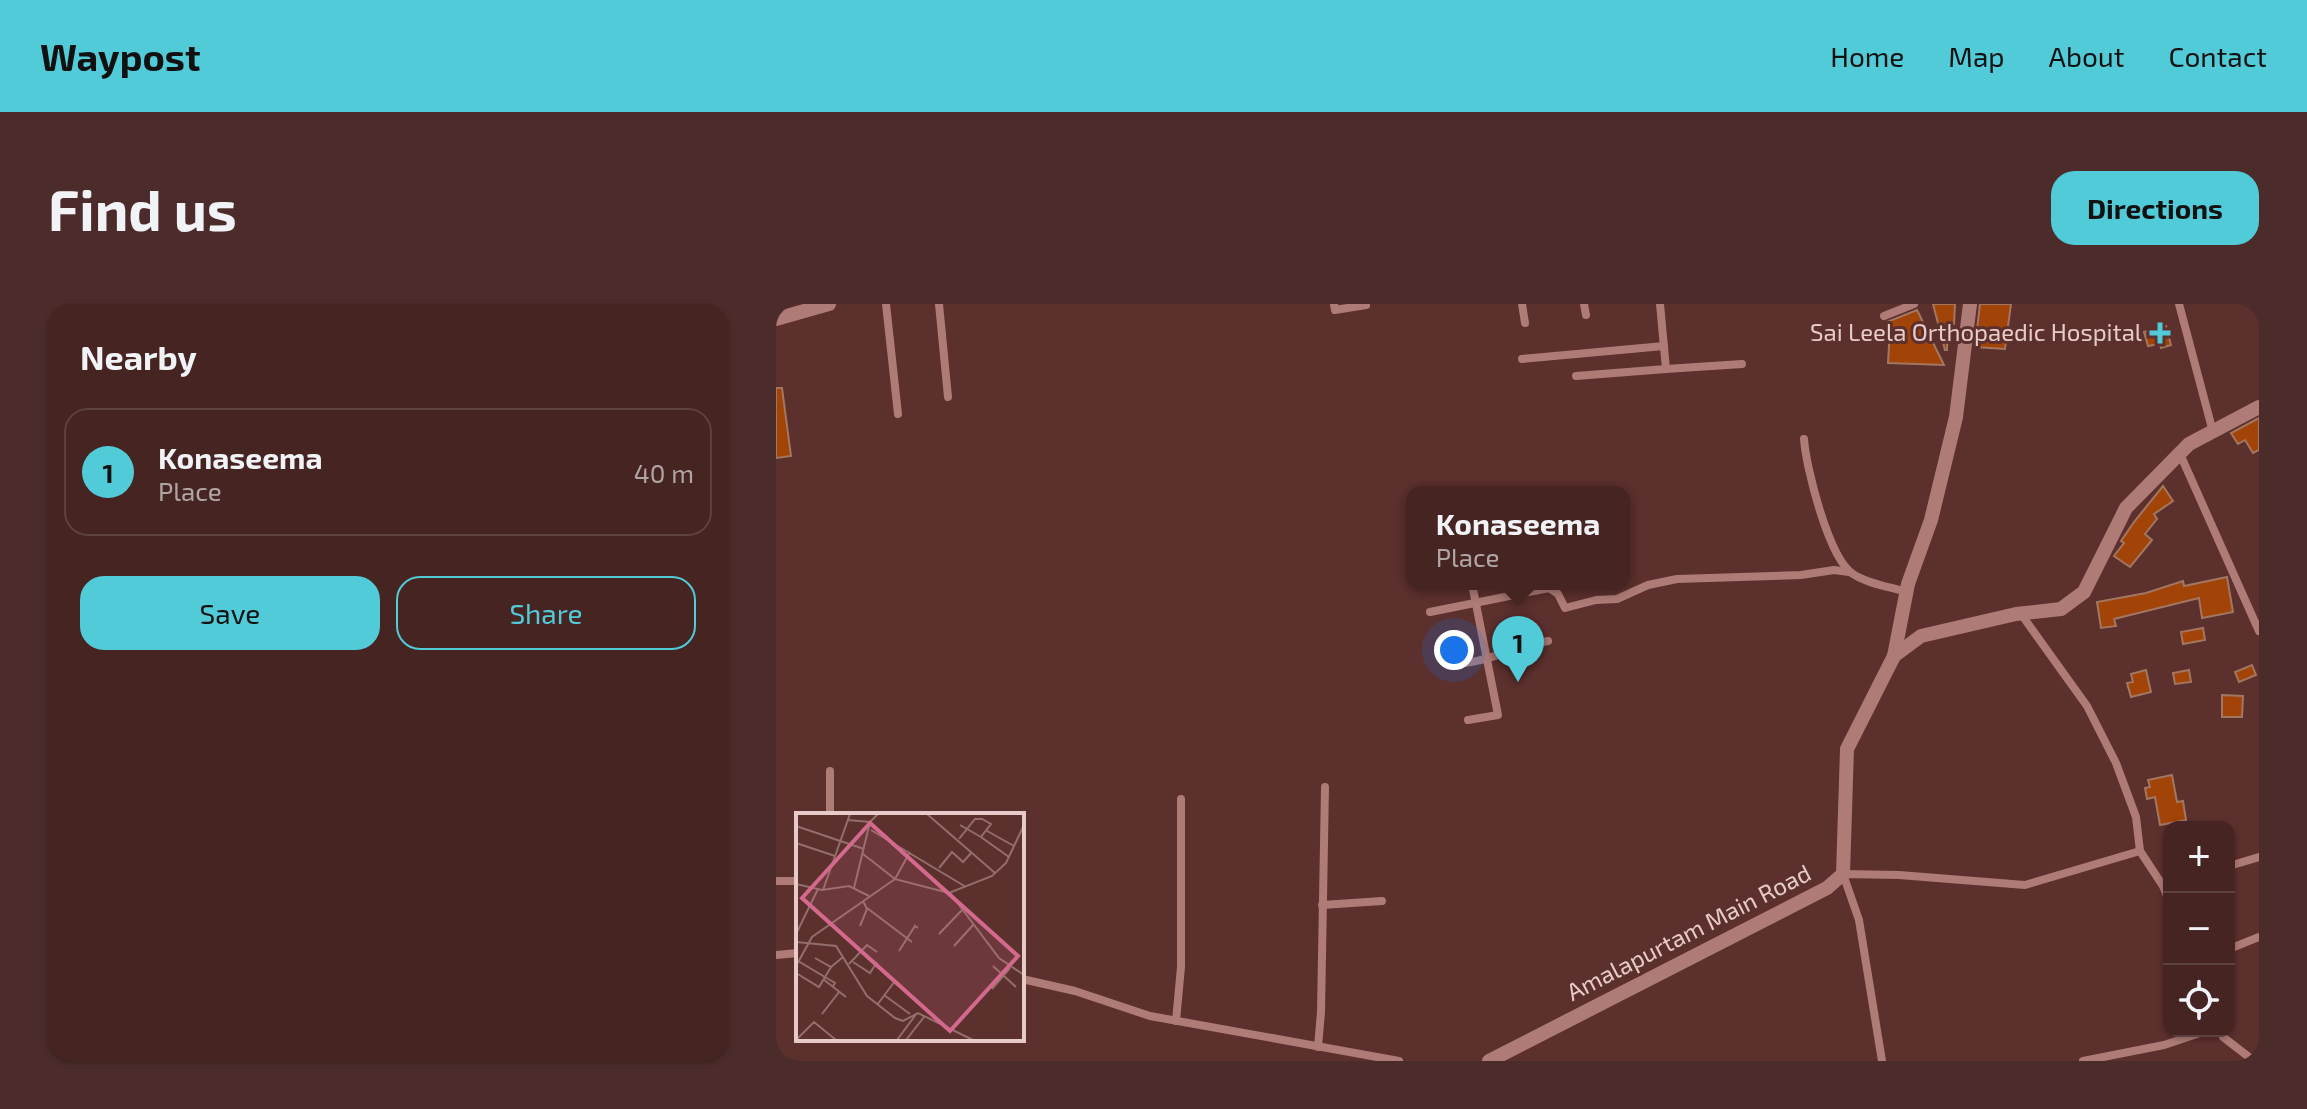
<!DOCTYPE html>
<meta charset="utf-8">
<style>
body{margin:0;font-family:"Exo 2",sans-serif;background:#4c2c2a;color:#f1f3f6}
.controls{position:absolute;right:24px;bottom:24px;display:grid;overflow:hidden;border-radius:16px;box-shadow:0 2px 6px #0004}
.controls button{width:72px;height:72px;display:grid;place-items:center;padding:0;border:0;border-bottom:2px solid #5d4140;background:#452422;color:#f1f3f6;font:40px sans-serif}
.you{position:absolute;left:678px;top:346px;width:28px;height:28px;margin:-20px;border:6px solid #fff;border-radius:50%;background:#1a73e8;box-shadow:0 0 0 12px #1a73e833}
.badge{display:grid;place-items:center;width:52px;height:52px;border-radius:50%;background:#52cbd8;color:#111;font-size:26px;font-weight:700}
.pin{position:absolute;translate:-50% -66px;filter:drop-shadow(0 2px 4px #0008)}
.pin::after{content:'';position:absolute;top:42px;width:28px;height:24px;background:inherit;clip-path:polygon(0 0,100% 0,50% 100%)}
.popup{position:absolute;left:630px;top:182px;width:224px;height:104px;box-sizing:border-box;display:grid;place-content:center;border-radius:16px;background:#452422;filter:drop-shadow(0 2px 6px #0005);font-size:26px;white-space:nowrap;color:#b0a4a5}
.popup b{font-size:30px;color:#f1f3f6}
.popup::after{content:'';position:absolute;left:50%;top:100%;margin-left:-16px;border:16px solid transparent;border-top-color:#452422}
.list{margin:0;padding:0;list-style:none}
h2{display:flex;justify-content:space-between;align-items:center;height:104px;margin:0;padding:0 32px;font-size:34px}
h2 small{font-size:26px;font-weight:400;color:#b0a4a5}
.list li{display:grid;grid-template-columns:52px 1fr auto;gap:24px;align-items:center;box-sizing:border-box;height:128px;margin:0 16px 16px;padding:0 16px;border:2px solid #5d4140;border-radius:24px}
.list b{display:block;font-size:30px;white-space:nowrap}
.list p{margin:0;font-size:26px;white-space:nowrap;color:#b0a4a5}
.list em{font-size:26px;font-style:normal;color:#b0a4a5}
.actions{display:flex;gap:16px;padding:24px 32px}
.actions a{flex:1;padding:18px 0;border:2px solid #52cbd8;border-radius:24px;text-align:center;font-size:28px;color:#52cbd8}
.actions .main{background:#52cbd8;color:#111}
.icon{flex:none;width:44px;height:44px;fill:none;stroke:currentColor;stroke-width:2;stroke-linecap:round;stroke-linejoin:round}
.map{position:relative;flex:none;width:1483px;height:757px;overflow:hidden;border-radius:24px}
header{display:flex;align-items:center;gap:48px;box-sizing:border-box;height:112px;padding:0 40px;background:#52cbd8;color:#111}
header strong{font-size:38px}
nav{display:flex;gap:44px;margin-inline-start:auto;font-size:28px}
.intro{display:flex;align-items:center;justify-content:space-between;box-sizing:border-box;height:192px;padding:0 48px}
h1{margin:0;font-size:56px}
.button{padding:20px 36px;border-radius:24px;background:#52cbd8;color:#111;font-size:28px;font-weight:700}
main{display:flex;gap:48px;padding:0 48px}
aside{flex:1;background:#452422;border-radius:24px;box-shadow:0 2px 6px #0004}
.map>svg:first-child{display:block}
.building{fill:#a24407;stroke:#a37661;stroke-width:2}
.lines{fill:none;stroke-linecap:round;stroke-linejoin:round}
.minor{stroke:#ae7b76;stroke-width:8}
.tertiary{stroke:#ae7b76;stroke-width:14}
.poi-dot{fill:#52cbd8;stroke:#5c302d;stroke-width:3}
.labels{text-anchor:middle;stroke-width:6;stroke-linejoin:round;paint-order:stroke}
.poi-label{font-size:24px;fill:#e7cbc8;stroke:#5c302d;text-anchor:end}
.street-label{font-size:24px;fill:#e7cbc8;stroke:#5c302d}
.inset-road{fill:none;stroke:#946e6b;stroke-width:2}
.view{fill:#d3698c;fill-opacity:0.15;stroke:#d3698c;stroke-width:4}
.inset-edge{fill:none;stroke:#e7cbc8;stroke-width:4}
</style>
<header>
<strong>Waypost</strong>
<nav><a>Home</a><a>Map</a><a>About</a><a>Contact</a></nav>
</header>
<div class="intro"><h1>Find us</h1><a class="button">Directions</a></div>
<main>
<aside>
<h2>Nearby<small></small></h2>
<ul class="list">
<li><span class="badge">1</span><div><b>Konaseema</b><p>Place</p></div><em>40 m</em></li>
</ul>
<div class="actions"><a class="main">Save</a><a>Share</a></div>
</aside>
<div class="map">
<svg width="1483" height="757" viewBox="0 0 1483 757">
<rect width="100%" height="100%" fill="#5c302d"/>
<g class="building">
<path d="M1157,0h22l-1,20h-6l-1,26h-2z"/>
<path d="M1204,0h31l-6,45 -30,-2z"/>
<path d="M1141,6l27,55 -56,-2 2,-34 -3,-7z"/>
<path d="M1390,22l5,19 -10,3 -1,-4 -12,2 -4,-14z"/>
<path d="M0,84h6l9,68 -15,2z"/>
<path d="M1483,114v32l-6,3 -8,-13 -7,4 -7,-11z"/>
<path d="M1387,182l10,15 -19,13 3,5 -12,15 7,6 -22,27 -16,-11 10,-13 -3,-2 13,-19z"/>
<path d="M1451,273l6,35 -31,6 -3,-20 -85,21 2,7 -15,2 -4,-26 49,-9 37,-12 1,5z"/>
<path d="M1427,324l2,12 -22,4 -2,-12z"/>
<path d="M1476,361l4,10 -17,7 -4,-10z"/>
<path d="M1370,366l5,22 -20,5 -4,-14 6,-1 -2,-8z"/>
<path d="M1413,366l2,12 -16,2 -2,-11z"/>
<path d="M1446,391l21,1 -1,21h-20z"/>
<path d="M1396,471l5,27 6,-1 3,19 -26,5 -5,-28 -8,2 -2,-11 5,-1 -2,-7z"/>
</g>
<g class="lines">
<g class="minor">
<path d="M110,0l12,110"/>
<path d="M163,0l9,93"/>
<path d="M558,0l1,6 31,-5"/>
<path d="M746,0l3,19"/>
<path d="M808,0l2,11"/>
<path d="M1403,0l34,128"/>
<path d="M1108,12l30,-12"/>
<path d="M746,55l142,-13"/>
<path d="M890,65l76,-5"/>
<path d="M800,72l90,-7 -6,-65"/>
<path d="M1028,135c2,29 25,120 49,135 15,10 38,13 54,18"/>
<path d="M1404,150l79,177"/>
<path d="M654,308l119,-24 9,6 7,14 31,-8 21,-1 31,-14 29,-6 124,-4 33,-5 15,2"/>
<path d="M1245,310l66,92 29,57 20,54 4,34 23,35 6,15"/>
<path d="M676,360c29,0 65,-17 96,-23"/>
<path d="M692,416l30,-5 -26,-131"/>
<path d="M54,467v44"/>
<path d="M1453,562l30,-9"/>
<path d="M0,577h22"/>
<path d="M546,601l60,-4"/>
<path d="M1453,645l30,-12"/>
<path d="M0,651l22,-2"/>
<path d="M246,675l53,12 75,25 249,45"/>
<path d="M400,717l5,-54v-168"/>
<path d="M1445,727l2,6 31,24"/>
<path d="M542,743l3,-35 4,-225"/>
<path d="M1106,757l-23,-141 -16,-46 56,1 126,10 115,-34"/>
<path d="M1307,757l81,-16 42,-14"/>
</g>
<g class="tertiary">
<path d="M0,15l53,-15"/>
<path d="M1118,352l14,-72 23,-64 25,-103 14,-113"/>
<path d="M713,757l338,-173 16,-14 4,-125 47,-93 27,-20 95,-22 45,-5 23,-17 42,-84 63,-64 70,-37"/>
</g>
</g>
<path class="poi-dot" d="M1380 17h8v8h8v8h-8v8h-8v-8h-8v-8h8z"/>
<g class="labels">
<g class="poi-label">
<text x="1366" y="37">Sai Leela Orthopaedic Hospital</text>
</g>
<g class="street-label">
<text transform="translate(913 629) rotate(-27)" y="8">Amalapurtam Main Road</text>
</g>
</g>
<g transform="translate(20 509)">
<rect width="228" height="228" fill="#5c302d"/>
<path class="inset-road" d="M131,1l68,59M52,7l22,2 8,-8M164,12l21,12M0,13l68,23M75,17l95,57M191,18l27,15M163,26l16,-20h7l9,5 -10,13 28,20M0,30l39,13M67,41l32,25 15,-27M143,55l13,-16 11,10 9,-10M0,71l26,6 27,-4 20,10M58,75l16,-66M27,77l27,-76M154,80l49,65 25,17M71,95l45,34M64,113l7,-17 -4,-8M0,121l22,-45M143,121l24,-25M0,129l40,4 31,50 28,22 8,3 15,-8 55,27M158,133l20,-22M103,138l16,-25 3,2M19,145l16,9 12,-10M2,148l37,22 -2,3M57,149l17,11 7,-11M53,151l18,-19 10,7M0,153l16,-29 83,-58 54,14 43,-17 14,-13 18,-38M197,153l23,21M0,160l23,14 12,-20M27,166l23,18M196,176l18,-21M88,182l26,19M81,192l18,-24 -4,-3M26,201l17,-22M0,227l18,-18 22,18M101,227l20,-27M110,227l18,-23"/>
<path class="view" d="M74,10l148,133 -68,75 -148,-133z"/>
<rect width="228" height="228" class="inset-edge"/>
</g>
</svg>
<div class="controls">
<button>+</button>
<button>−</button>
<button><svg class="icon" aria-label="locate" viewBox="0 0 24 24"><circle cx="12" cy="12" r="6"/><path d="M12 2v4M12 18v4M2 12h4M18 12h4"/></svg></button>
</div>
<div class="you"></div>
<div class="pin badge" style="left:742px;top:378px">1</div>
<div class="popup"><b>Konaseema</b>Place</div>
</div>
</main>
